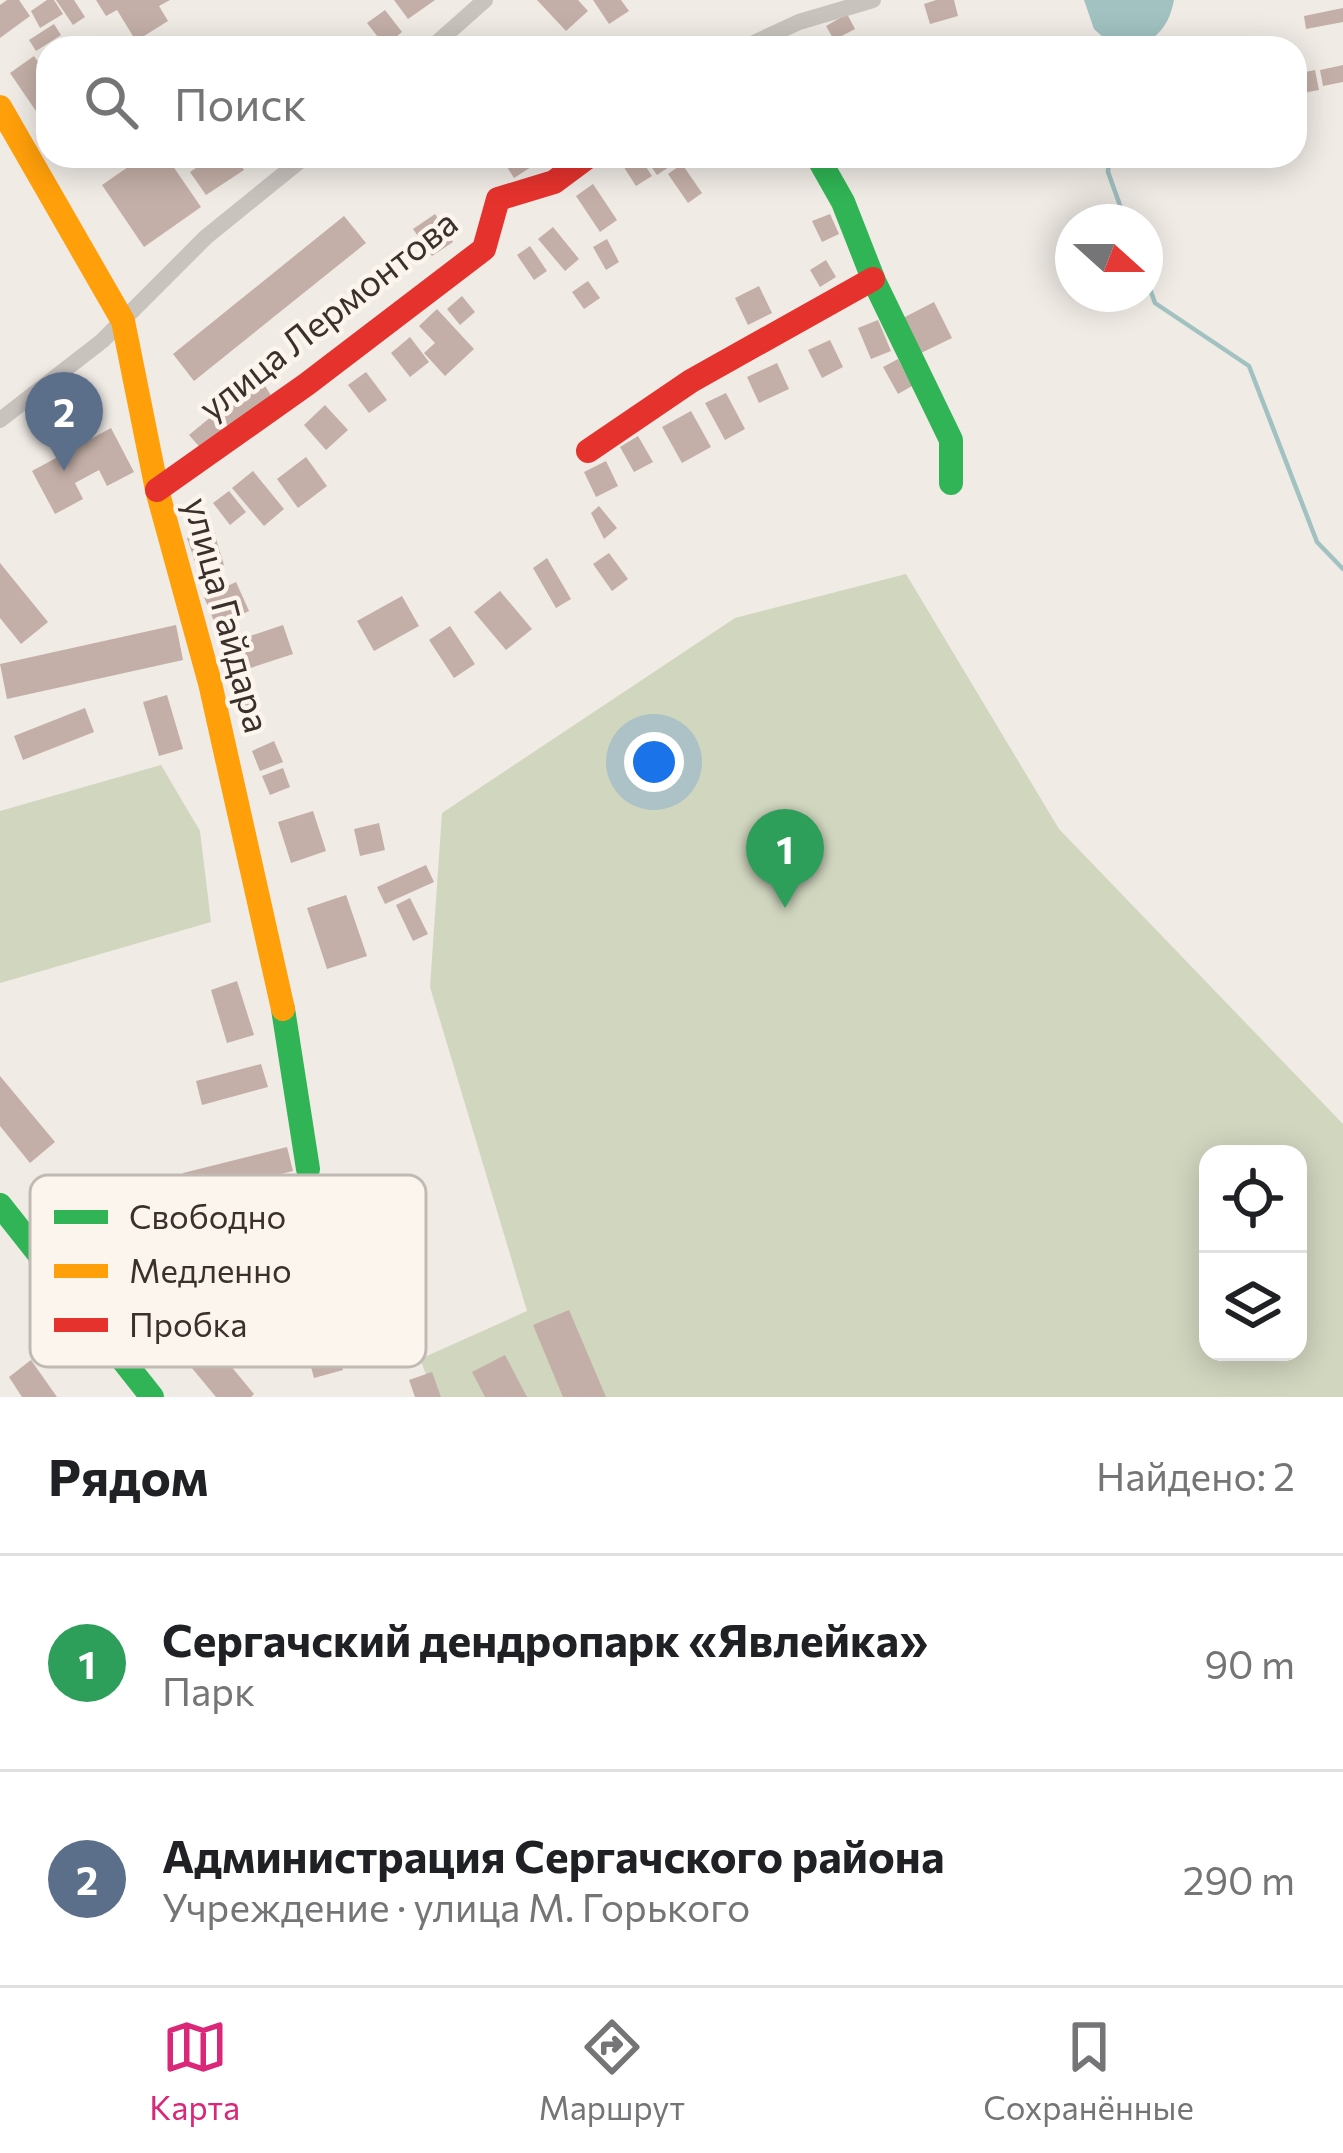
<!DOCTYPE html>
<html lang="ru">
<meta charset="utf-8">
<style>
body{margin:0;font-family:Commissioner,sans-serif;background:#f2f2f2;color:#202124}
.controls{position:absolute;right:36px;bottom:36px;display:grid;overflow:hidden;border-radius:24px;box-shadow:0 6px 30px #0003}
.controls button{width:108px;height:108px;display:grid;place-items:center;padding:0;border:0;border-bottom:3px solid #e0e0e0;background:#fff;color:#202124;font:60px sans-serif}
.compass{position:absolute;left:1055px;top:204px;width:108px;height:108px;border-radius:50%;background:#fff;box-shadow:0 6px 30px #0003;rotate:111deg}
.you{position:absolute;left:654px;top:762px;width:42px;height:42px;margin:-30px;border:9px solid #fff;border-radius:50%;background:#1a73e8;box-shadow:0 0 0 18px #1a73e833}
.badge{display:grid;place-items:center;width:78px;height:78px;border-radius:50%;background:#db2777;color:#fff;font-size:39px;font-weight:700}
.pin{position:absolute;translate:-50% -99px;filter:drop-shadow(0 3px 6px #0008)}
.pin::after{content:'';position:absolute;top:63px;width:42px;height:36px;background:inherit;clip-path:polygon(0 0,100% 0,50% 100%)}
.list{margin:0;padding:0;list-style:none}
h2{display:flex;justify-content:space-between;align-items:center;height:156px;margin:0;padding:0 48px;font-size:51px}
h2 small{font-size:39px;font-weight:400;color:#757577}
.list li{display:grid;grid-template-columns:78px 1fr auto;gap:36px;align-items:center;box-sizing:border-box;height:216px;padding:0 48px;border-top:3px solid #e0e0e0}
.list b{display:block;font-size:45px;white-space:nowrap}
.list p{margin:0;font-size:39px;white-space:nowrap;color:#757577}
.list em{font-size:39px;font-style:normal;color:#757577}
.icon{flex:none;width:66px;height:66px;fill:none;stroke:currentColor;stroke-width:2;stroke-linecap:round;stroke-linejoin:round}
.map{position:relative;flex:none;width:1343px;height:1397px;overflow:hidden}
.search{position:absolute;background:#fff;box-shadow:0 6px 30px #0003;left:36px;right:36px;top:36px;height:132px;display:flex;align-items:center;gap:30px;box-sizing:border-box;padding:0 42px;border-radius:36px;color:#757577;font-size:45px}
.sheet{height:588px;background:#fff}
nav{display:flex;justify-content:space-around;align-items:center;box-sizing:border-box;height:168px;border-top:3px solid #e0e0e0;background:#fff;font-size:33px;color:#757577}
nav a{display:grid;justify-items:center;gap:6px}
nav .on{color:#db2777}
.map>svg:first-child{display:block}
.green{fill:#d1d6bf;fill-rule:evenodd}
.water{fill:#a1c2c1}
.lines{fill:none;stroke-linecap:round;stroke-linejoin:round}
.stream{stroke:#a1c2c1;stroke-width:4.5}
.building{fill:#c3afa7}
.street{stroke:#c9c3be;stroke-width:16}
.fast{stroke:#30b455;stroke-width:24}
.slow{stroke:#ff9f0a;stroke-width:24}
.jam{stroke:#e5322d;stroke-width:24}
.labels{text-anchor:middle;stroke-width:9;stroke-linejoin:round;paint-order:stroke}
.street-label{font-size:36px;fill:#3b302b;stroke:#fbf5ee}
.key{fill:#fbf5ee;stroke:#c1bab4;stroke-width:3}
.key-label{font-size:33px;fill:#3b302b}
</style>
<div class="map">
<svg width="1343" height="1397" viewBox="0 0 1343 1397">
<rect width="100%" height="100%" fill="#f0ebe5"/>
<g class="green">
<path d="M906,574l153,255 284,295v273h-908l-15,-38 107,-48 -97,-324 12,-174 293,-195zM1208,1154h90v198h-90z"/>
<path d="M161,765l39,66 11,91 -211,61v-172z"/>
</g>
<path class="water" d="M1084,0h90c-6,33 -26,48 -59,48l-21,-19z"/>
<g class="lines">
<g class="stream">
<path d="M1109,156l-1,16 18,50"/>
<path d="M1145,275l10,28 94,63 68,176 26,27"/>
</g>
</g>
<g class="building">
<path d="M7,0h12l11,16 -30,22v-33z"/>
<path d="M47,0h7l9,14 -23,14 -9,-17z"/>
<path d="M56,0h18l11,17 -12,8z"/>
<path d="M96,0h74l-11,6 9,15 -32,20 -19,-31 -11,6z"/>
<path d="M394,0h41l-27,19z"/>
<path d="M537,0h41l10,11 -22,20z"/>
<path d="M593,0h28l8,11 -20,13z"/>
<path d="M936,0h18l4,16 -28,8 -6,-20z"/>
<path d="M1343,8v14l-37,7 -2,-13z"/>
<path d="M385,10l17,22 -17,14 -18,-23z"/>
<path d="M847,14l8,15 -21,11 -8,-14z"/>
<path d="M54,24l7,11 -25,16 -7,-11z"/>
<path d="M34,56l14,21v34l-8,6 -30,-44z"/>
<path d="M1343,65v17l-20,4 -3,-16z"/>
<path d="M1315,70l4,20 -22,4 -2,-20z"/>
<path d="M144,156h22l35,51 -57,40 -42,-62z"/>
<path d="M214,156h20l10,14 -38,25 -16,-23z"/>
<path d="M513,156h26l3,4 -28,18 -10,-16z"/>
<path d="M622,156h17l13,20 -16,10 -18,-28z"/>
<path d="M644,156h41l-28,19z"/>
<path d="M682,164l20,29 -14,10 -20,-29z"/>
<path d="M593,184l24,36 -17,12 -24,-36z"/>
<path d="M435,214l18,28 -21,14 -19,-27z"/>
<path d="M830,214l9,20 -17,8 -10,-21z"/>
<path d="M344,216l22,27 -172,138 -21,-27z"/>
<path d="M553,227l26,32 -14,12 -27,-32z"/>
<path d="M607,239l12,23 -13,8 -13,-23z"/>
<path d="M530,246l17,25 -13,9 -17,-25z"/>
<path d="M826,260l10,17 -16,10 -10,-17z"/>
<path d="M588,281l12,17 -16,11 -12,-17z"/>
<path d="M759,286l13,27 -24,12 -13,-27z"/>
<path d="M462,296l13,16 -15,13 -13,-16z"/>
<path d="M934,302l18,36 -33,16 -18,-35z"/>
<path d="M437,309l37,40 -29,27 -21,-23 11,-10 -16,-17z"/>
<path d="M878,320l13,31 -20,8 -13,-31z"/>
<path d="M410,337l19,25 -19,15 -19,-24z"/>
<path d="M830,340l13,27 -21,11 -14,-28z"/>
<path d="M898,359l14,27 -14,8 -15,-27z"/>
<path d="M777,363l12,26 -30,14 -12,-26z"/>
<path d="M366,372l21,28 -18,13 -21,-28z"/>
<path d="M262,381l13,21 -43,30 -22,-32 18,-12 8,12z"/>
<path d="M726,393l19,36 -20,11 -20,-37z"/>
<path d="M325,405l23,25 -22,20 -22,-25z"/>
<path d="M691,411l20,36 -29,16 -20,-36z"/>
<path d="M212,416l15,18 -22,19 -16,-18z"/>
<path d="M111,428l23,44 -27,14 -8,-16 -24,13 8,16 -28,15 -23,-43z"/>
<path d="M638,436l15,26 -19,10 -14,-25z"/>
<path d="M306,457l21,29 -29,22 -21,-29z"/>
<path d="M606,461l12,25 -22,11 -12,-25z"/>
<path d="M253,471l31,38 -20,17 -32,-38z"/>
<path d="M229,491l17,21 -16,13 -17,-22z"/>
<path d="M599,506l18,22 -13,11 -13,-26z"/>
<path d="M213,529l11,36 -25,9 -12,-36z"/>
<path d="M609,553l19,26 -16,12 -19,-27z"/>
<path d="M547,558l24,41 -15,9 -23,-40z"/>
<path d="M0,563l48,59 -27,22 -21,-26z"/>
<path d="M236,582l13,29 -33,15 -12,-29z"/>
<path d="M500,591l32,38 -26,21 -32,-38z"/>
<path d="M402,596l17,30 -45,25 -17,-30z"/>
<path d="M176,625l7,35 -176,39 -7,-35z"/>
<path d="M283,625l10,29 -64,21 -9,-29z"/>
<path d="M450,626l25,38 -21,14 -25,-38z"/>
<path d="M253,690l10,32 -17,5 -10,-31z"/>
<path d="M167,695l16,54 -24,7 -16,-54z"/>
<path d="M85,708l9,24 -71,28 -9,-24z"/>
<path d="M274,741l9,21 -23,9 -8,-20z"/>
<path d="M283,768l7,19 -20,8 -8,-19z"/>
<path d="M313,811l13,40 -35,12 -13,-41z"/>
<path d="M379,823l6,27 -25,6 -6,-27z"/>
<path d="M426,865l8,17 -49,22 -8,-17z"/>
<path d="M346,895l21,61 -40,13 -20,-61z"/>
<path d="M410,898l18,36 -15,7 -17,-36z"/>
<path d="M237,981l17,54 -27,8 -16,-53z"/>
<path d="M261,1064l7,23 -66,18 -6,-24z"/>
<path d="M0,1076l55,66 -25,21 -30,-37z"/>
<path d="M287,1147l6,24 -104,26 -6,-24z"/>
<path d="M313,1260l30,110 -29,8 -30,-110z"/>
<path d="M181,1306l73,88 -3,3h-35l-59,-71z"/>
<path d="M569,1310l37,87h-43l-30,-72z"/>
<path d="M505,1355l22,42h-42l-13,-25z"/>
<path d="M31,1360l26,37h-35l-13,-20z"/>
<path d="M432,1372l9,25h-26l-6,-17z"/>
</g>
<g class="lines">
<g class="street">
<path d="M431,48l54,-48"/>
<path d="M743,48l56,-26 74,-22"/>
<path d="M0,420l102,-79 104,-104 100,-81"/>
</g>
<g class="fast">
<path d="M817,156l26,46 31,79 77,159v43"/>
<path d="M283,1009l25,160"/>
<path d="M0,1205l152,192"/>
</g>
<path class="slow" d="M0,107l123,214 34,169 53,193 73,326"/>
<g class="jam">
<path d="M588,451l103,-70 182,-102"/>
<path d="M157,490l150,-106 177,-135 14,-50 56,-17 35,-26"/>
</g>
</g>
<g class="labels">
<g class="street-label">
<text transform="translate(328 315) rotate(-38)" y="13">улица Лермонтова</text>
<text transform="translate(227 615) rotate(75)" y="13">улица Гайдара</text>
</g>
</g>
<rect x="30" y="1175" width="396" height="192" rx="18" class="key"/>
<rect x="54" y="1210" width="54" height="14" fill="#30b455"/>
<rect x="54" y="1264" width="54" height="14" fill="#ff9f0a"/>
<rect x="54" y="1318" width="54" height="14" fill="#e5322d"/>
<g class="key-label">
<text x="129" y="1229">Свободно</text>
<text x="129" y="1283">Медленно</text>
<text x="129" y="1337">Пробка</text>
</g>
</svg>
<div class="controls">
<button><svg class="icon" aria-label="locate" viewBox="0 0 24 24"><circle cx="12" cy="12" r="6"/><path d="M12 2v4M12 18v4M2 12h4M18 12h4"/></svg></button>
<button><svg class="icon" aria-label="layers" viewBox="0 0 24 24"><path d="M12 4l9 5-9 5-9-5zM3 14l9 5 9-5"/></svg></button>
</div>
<svg class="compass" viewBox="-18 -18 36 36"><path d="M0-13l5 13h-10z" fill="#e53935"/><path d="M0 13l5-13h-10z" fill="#757577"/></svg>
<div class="you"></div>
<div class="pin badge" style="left:785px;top:908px;background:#2e9e5b">1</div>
<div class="pin badge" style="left:64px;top:471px;background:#5c6f8a">2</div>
<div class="search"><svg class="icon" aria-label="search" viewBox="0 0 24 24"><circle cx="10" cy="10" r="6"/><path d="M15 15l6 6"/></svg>Поиск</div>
</div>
<section class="sheet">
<h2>Рядом<small>Найдено: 2</small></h2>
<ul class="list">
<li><span class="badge" style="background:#2e9e5b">1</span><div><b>Сергачский дендропарк «Явлейка»</b><p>Парк</p></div><em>90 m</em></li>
<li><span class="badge" style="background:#5c6f8a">2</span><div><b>Администрация Сергачского района</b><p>Учреждение · улица М. Горького</p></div><em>290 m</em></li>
</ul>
</section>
<nav>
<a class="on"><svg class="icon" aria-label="map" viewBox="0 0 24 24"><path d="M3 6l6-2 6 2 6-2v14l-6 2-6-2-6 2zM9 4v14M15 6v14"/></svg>Карта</a>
<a><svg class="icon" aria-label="directions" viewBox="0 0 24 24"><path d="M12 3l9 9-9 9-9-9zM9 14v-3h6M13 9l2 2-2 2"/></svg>Маршрут</a>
<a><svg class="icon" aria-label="saved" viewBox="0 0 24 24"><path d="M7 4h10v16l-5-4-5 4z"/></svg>Сохранённые</a>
</nav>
